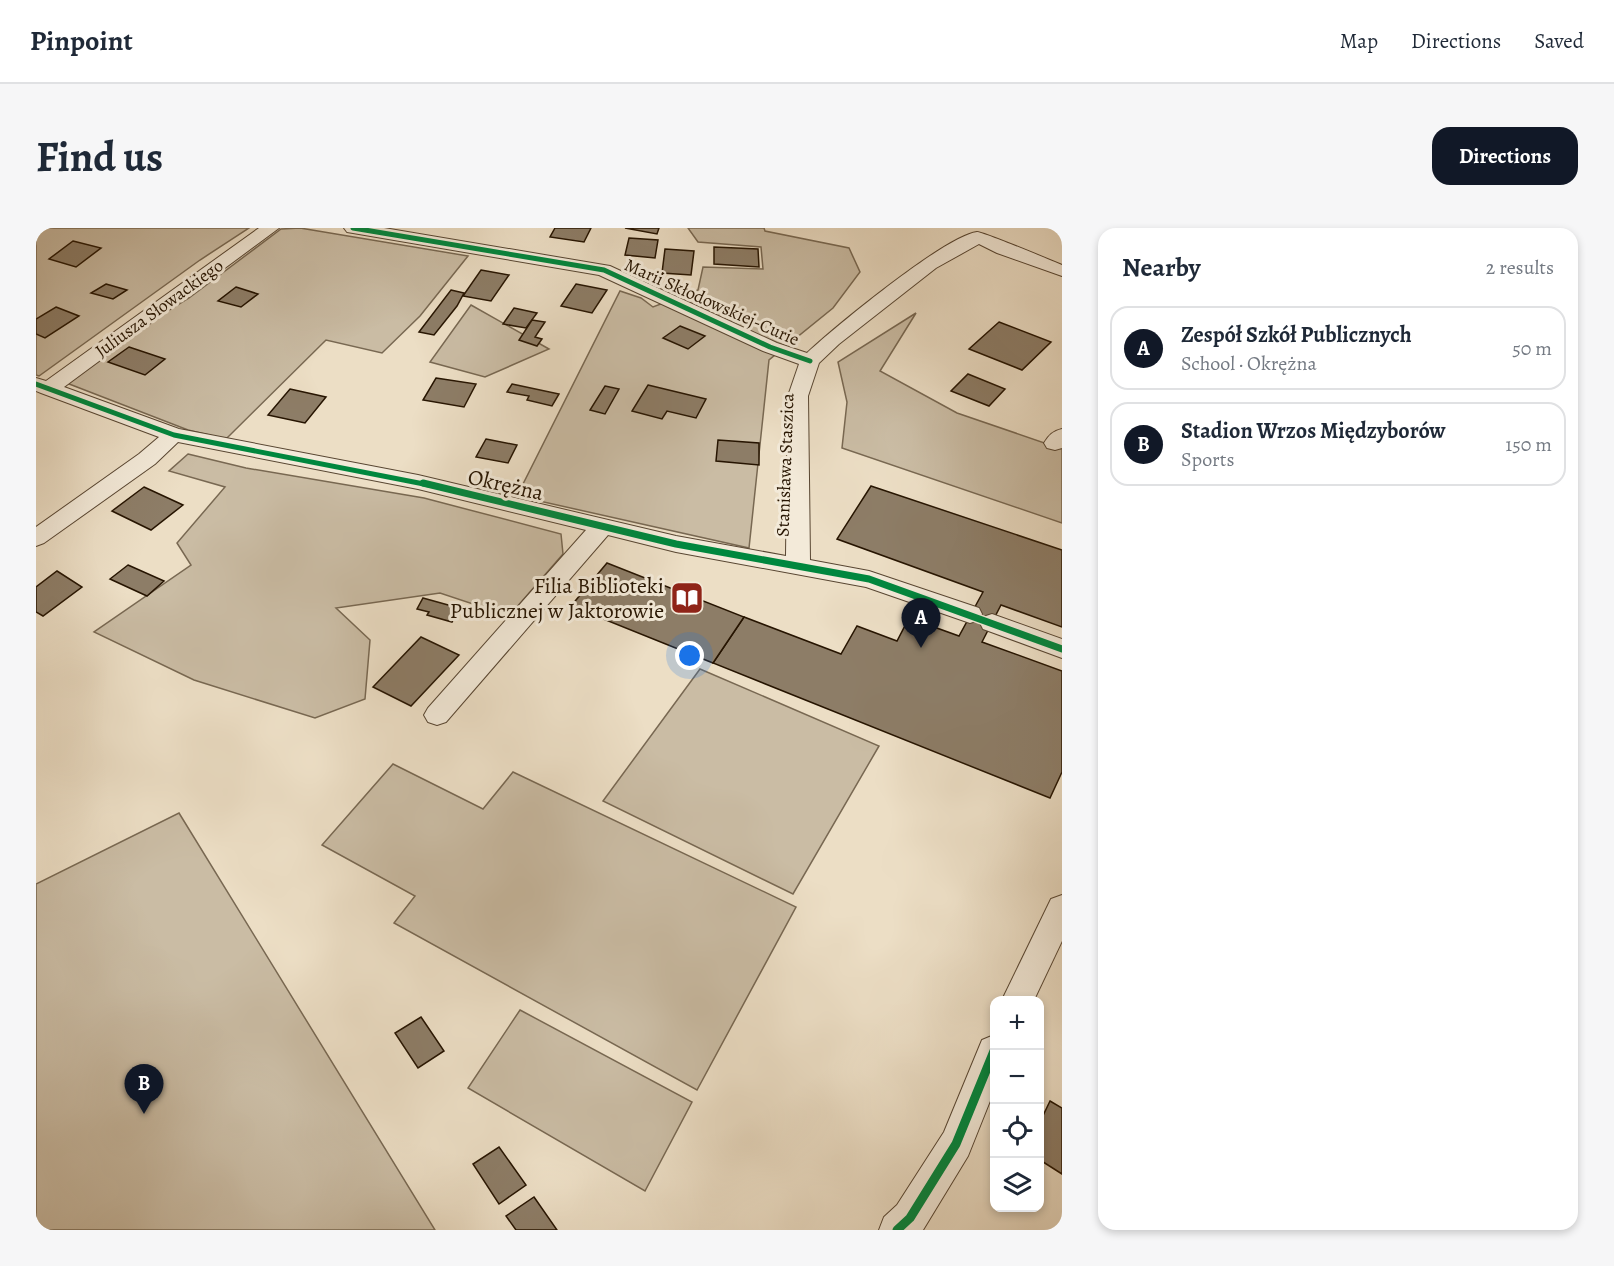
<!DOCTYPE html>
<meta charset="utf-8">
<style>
body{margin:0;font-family:Alegreya,serif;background:#f6f6f7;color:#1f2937}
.controls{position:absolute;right:18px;bottom:18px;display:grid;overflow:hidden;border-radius:12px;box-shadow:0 3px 9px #0003}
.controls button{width:54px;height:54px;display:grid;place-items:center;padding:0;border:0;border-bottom:2px solid #e0e1e3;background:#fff;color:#1f2937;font:30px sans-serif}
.you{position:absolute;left:654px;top:428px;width:21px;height:21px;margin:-15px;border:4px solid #fff;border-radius:50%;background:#1a73e8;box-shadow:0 0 0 9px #1a73e833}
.badge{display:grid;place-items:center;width:39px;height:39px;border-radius:50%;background:#111827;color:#fff;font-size:20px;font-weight:700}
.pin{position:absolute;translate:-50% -50px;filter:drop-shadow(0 2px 3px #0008)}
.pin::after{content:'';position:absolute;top:32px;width:21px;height:18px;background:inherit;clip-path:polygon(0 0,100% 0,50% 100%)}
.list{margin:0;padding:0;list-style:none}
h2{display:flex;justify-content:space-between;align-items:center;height:78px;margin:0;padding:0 24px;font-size:26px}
h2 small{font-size:20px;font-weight:400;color:#747a83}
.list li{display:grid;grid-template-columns:39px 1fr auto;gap:18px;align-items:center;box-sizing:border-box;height:84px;margin:0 12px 12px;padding:0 12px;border:2px solid #e0e1e3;border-radius:18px}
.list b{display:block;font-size:22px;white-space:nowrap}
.list p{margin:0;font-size:20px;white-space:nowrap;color:#747a83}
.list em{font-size:20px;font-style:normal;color:#747a83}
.icon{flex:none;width:33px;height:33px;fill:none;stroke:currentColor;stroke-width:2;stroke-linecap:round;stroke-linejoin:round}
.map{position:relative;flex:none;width:1026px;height:1002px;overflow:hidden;border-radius:18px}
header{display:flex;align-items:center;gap:36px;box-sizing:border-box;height:84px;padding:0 30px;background:#fff;border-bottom:2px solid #e0e1e3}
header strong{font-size:28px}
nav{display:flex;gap:33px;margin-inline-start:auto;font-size:21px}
.intro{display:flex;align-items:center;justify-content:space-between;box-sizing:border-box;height:144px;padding:0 36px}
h1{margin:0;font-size:42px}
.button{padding:15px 27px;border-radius:18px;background:#111827;color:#fff;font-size:21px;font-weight:700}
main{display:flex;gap:36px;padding:0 36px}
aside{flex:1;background:#fff;border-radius:18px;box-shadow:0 3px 9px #0003}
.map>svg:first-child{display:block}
.green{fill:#cabca4;stroke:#786852;stroke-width:1.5}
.building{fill:#8d7d67;stroke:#261401;stroke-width:1.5}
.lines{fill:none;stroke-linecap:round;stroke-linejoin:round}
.street-casing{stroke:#584632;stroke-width:2}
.street{fill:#f3ead9;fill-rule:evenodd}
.cycleway-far2-casing{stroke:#f3ead9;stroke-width:8}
.cycleway-far1-casing{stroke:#f3ead9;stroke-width:10}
.cycleway-casing{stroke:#f3ead9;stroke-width:13}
.cycleway-far2{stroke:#00873e;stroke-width:5}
.cycleway-far1{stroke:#00873e;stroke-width:7}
.cycleway{stroke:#00873e;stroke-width:9}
.labels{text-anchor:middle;stroke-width:6;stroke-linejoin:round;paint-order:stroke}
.far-street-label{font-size:18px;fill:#261401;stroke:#f3ead9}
.street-label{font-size:22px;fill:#261401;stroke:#f3ead9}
.poi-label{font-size:22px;fill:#261401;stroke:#f3ead9;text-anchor:end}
</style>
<header>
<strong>Pinpoint</strong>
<nav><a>Map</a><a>Directions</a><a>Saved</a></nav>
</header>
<div class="intro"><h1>Find us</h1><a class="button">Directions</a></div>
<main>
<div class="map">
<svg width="1026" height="1002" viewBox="0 0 1026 1002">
<rect width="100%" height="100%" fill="#ecdec5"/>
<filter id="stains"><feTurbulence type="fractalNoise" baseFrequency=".00333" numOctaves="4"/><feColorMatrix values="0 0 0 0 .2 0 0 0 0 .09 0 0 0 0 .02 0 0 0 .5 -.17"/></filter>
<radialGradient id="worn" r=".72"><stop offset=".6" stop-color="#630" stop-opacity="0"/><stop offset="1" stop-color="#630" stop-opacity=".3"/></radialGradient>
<g class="green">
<path d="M0,0h213l-49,32 -161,116 -3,-1z"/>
<path d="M264,0l168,28 -48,60 -38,37 -56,-13 -100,99 -38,-9 -124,-48 63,-46 62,-38 92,-69z"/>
<path d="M652,0h76l1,3 84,17 11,24 -27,36 -64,52 -20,188 -232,-52 103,-205 21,7 12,9 45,-17 5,-23 60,2 -2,-22 -63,-5z"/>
<path d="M435,77l78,44 -64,28 -55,-15z"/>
<path d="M880,85l-36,58 77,42 105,36v74l-220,-75 5,-46 -9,-40z"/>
<path d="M152,226l58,14 178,30 137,36 2,20 -54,62 -69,-23 -104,15 34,32 -5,59 -50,19 -121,-38 -100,-48 97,-67 -14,-22 48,-56 -56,-16z"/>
<path d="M664,441l179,77 -86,148 -190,-93z"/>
<path d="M357,536l90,45 30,-37 283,135 -99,183 -303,-167 21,-27 -93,-51z"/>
<path d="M143,585l256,417h-399v-346z"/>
<path d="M484,782l172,92 -47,89 -177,-103z"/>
</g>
<g class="building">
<path d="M519,0h36l-7,14 -34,-5z"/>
<path d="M589,0h34l-2,6z"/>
<path d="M593,10l29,2 -3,18 -30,-3z"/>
<path d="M37,13l28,7 -25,19 -27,-8z"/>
<path d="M678,19l44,2 1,18 -45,-3z"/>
<path d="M629,21l29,2 -3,24 -29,-2z"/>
<path d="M445,42l28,5 -18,26 -28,-5z"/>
<path d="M70,56l21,6 -14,9 -22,-6z"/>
<path d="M540,56l31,6 -15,23 -31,-7z"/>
<path d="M200,59l22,7 -17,13 -23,-6z"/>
<path d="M415,62l13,3 -7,13 -23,29 -15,-3z"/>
<path d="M20,79l23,9 -34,22 -9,-4v-15z"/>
<path d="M478,80l23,5 -11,15 -23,-4z"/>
<path d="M496,92l13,2 -10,15 7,2 -5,7 -18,-6z"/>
<path d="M963,94l52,20 -29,28 -53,-21z"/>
<path d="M644,98l25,10 -17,13 -25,-11z"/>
<path d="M93,119l36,12 -20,16 -37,-13z"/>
<path d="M932,146l37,15 -16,17 -38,-15z"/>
<path d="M400,150l40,6 -12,23 -41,-7z"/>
<path d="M476,156l47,10 -7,12 -25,-6 2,-4 -22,-4z"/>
<path d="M612,157l58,14 -10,19 -29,-7 -5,8 -30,-8z"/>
<path d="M569,158l14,3 -14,25 -15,-4z"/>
<path d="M254,161l36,8 -21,26 -37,-8z"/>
<path d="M450,211l31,6 -9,18 -32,-6z"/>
<path d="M682,212l41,3v22l-43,-4z"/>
<path d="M835,258l191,64v77l-61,-22 -19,37 80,29v101l-12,26 -337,-135 31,-46 97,37 16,-28 40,15 12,-23 50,18 24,-44 -146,-53z"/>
<path d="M108,259l39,18 -32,25 -39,-19z"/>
<path d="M571,335l137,54 -31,46 -142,-57z"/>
<path d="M92,337l36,16 -17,15 -37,-17z"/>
<path d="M21,343l25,16 -39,29 -7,-4v-25z"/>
<path d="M387,370l36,10 -7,14 -25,-7 2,-3 -12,-3z"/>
<path d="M385,409l38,18 -48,51 -38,-19z"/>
<path d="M385,789l23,34 -26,17 -23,-35z"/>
<path d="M1014,873l12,7v66l-22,-14v-38z"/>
<path d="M463,919l27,38 -27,19 -26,-40z"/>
<path d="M498,969l23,33h-41l-10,-14z"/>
</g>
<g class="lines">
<g class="street-casing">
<g id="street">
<path d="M223,0h20l-215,159 115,42 239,46 258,61 110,20 2,-160 11,-32 -36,-13 -164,-76 -246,-42 -6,-1 -3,-4h40l226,38 167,77 30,10c27,-25 138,-117 170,-121 6,0 73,28 85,33v11l-65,-23 -18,-9 -43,24 -97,76 -20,19 -11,33 2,164 59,11 110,37 3,6 -3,6 -9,3 -104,-36 -190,-35 -68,-17 -162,187 -9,3 -9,-3 -4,-7 4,-7 158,-178 -168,-41 -240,-47 -23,22 -111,79 -8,3v-19l103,-73 20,-17 -118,-44 -5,-2v-13l10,3z"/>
<path d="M1026,201v19l-7,2 -8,-2 -3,-5c5,-8 9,-12 18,-14z"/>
<path d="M956,386l70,25v19l-79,-29 -3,-6 3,-6z"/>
<path d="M1026,667v46l-28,59h-32l49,-101z"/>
<path d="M958,807v56l-26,65 -45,74h-44l5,-13 13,-12 47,-73 38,-92z"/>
</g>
</g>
<use href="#street" class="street"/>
<g class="cycleway-far2-casing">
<g id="cycleway-far2">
<path d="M317,0l251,42 166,77 40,14"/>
<path d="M0,156l138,51 255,50"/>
</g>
</g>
<g class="cycleway-far1-casing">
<path id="cycleway-far1" d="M387,255l253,61 193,35 193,70"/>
</g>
<g class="cycleway-casing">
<path id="cycleway" d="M861,1002l13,-12 46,-74 38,-93"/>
</g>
<use href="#cycleway-far2" class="cycleway-far2"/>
<use href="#cycleway-far1" class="cycleway-far1"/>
<use href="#cycleway" class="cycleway"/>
</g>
<defs>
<g id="library-square" transform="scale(1.725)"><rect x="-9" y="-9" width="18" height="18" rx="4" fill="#8f2418" stroke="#f3ead9"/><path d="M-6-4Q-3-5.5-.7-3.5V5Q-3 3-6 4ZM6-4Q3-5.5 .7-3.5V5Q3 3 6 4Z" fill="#fff"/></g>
</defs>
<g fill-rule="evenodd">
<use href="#library-square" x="651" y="370"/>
</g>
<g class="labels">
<g class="far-street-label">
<text transform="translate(676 74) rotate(24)" y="6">Marii Skłodowskiej-Curie</text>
<text transform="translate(123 80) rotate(-36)" y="6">Juliusza Słowackiego</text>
<text transform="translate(749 237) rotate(-88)" y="6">Stanisława Staszica</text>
</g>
<g class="street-label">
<text transform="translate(470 256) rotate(13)" y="8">Okrężna</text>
</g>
<g class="poi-label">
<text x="628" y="365">Filia Biblioteki<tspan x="628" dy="25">Publicznej w Jaktorowie</tspan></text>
</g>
</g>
<rect width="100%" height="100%" filter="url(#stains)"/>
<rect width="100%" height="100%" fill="url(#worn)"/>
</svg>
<div class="controls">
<button>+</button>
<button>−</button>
<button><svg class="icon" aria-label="locate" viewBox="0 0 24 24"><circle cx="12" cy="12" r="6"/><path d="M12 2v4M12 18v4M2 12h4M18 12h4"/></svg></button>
<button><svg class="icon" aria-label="layers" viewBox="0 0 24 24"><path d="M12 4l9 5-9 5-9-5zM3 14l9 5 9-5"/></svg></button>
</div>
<div class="you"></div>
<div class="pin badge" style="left:885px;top:420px">A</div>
<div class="pin badge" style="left:108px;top:886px">B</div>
</div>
<aside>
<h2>Nearby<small>2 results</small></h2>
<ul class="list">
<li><span class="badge">A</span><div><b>Zespół Szkół Publicznych</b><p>School · Okrężna</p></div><em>50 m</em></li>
<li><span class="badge">B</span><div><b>Stadion Wrzos Międzyborów</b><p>Sports</p></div><em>150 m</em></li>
</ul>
</aside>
</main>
